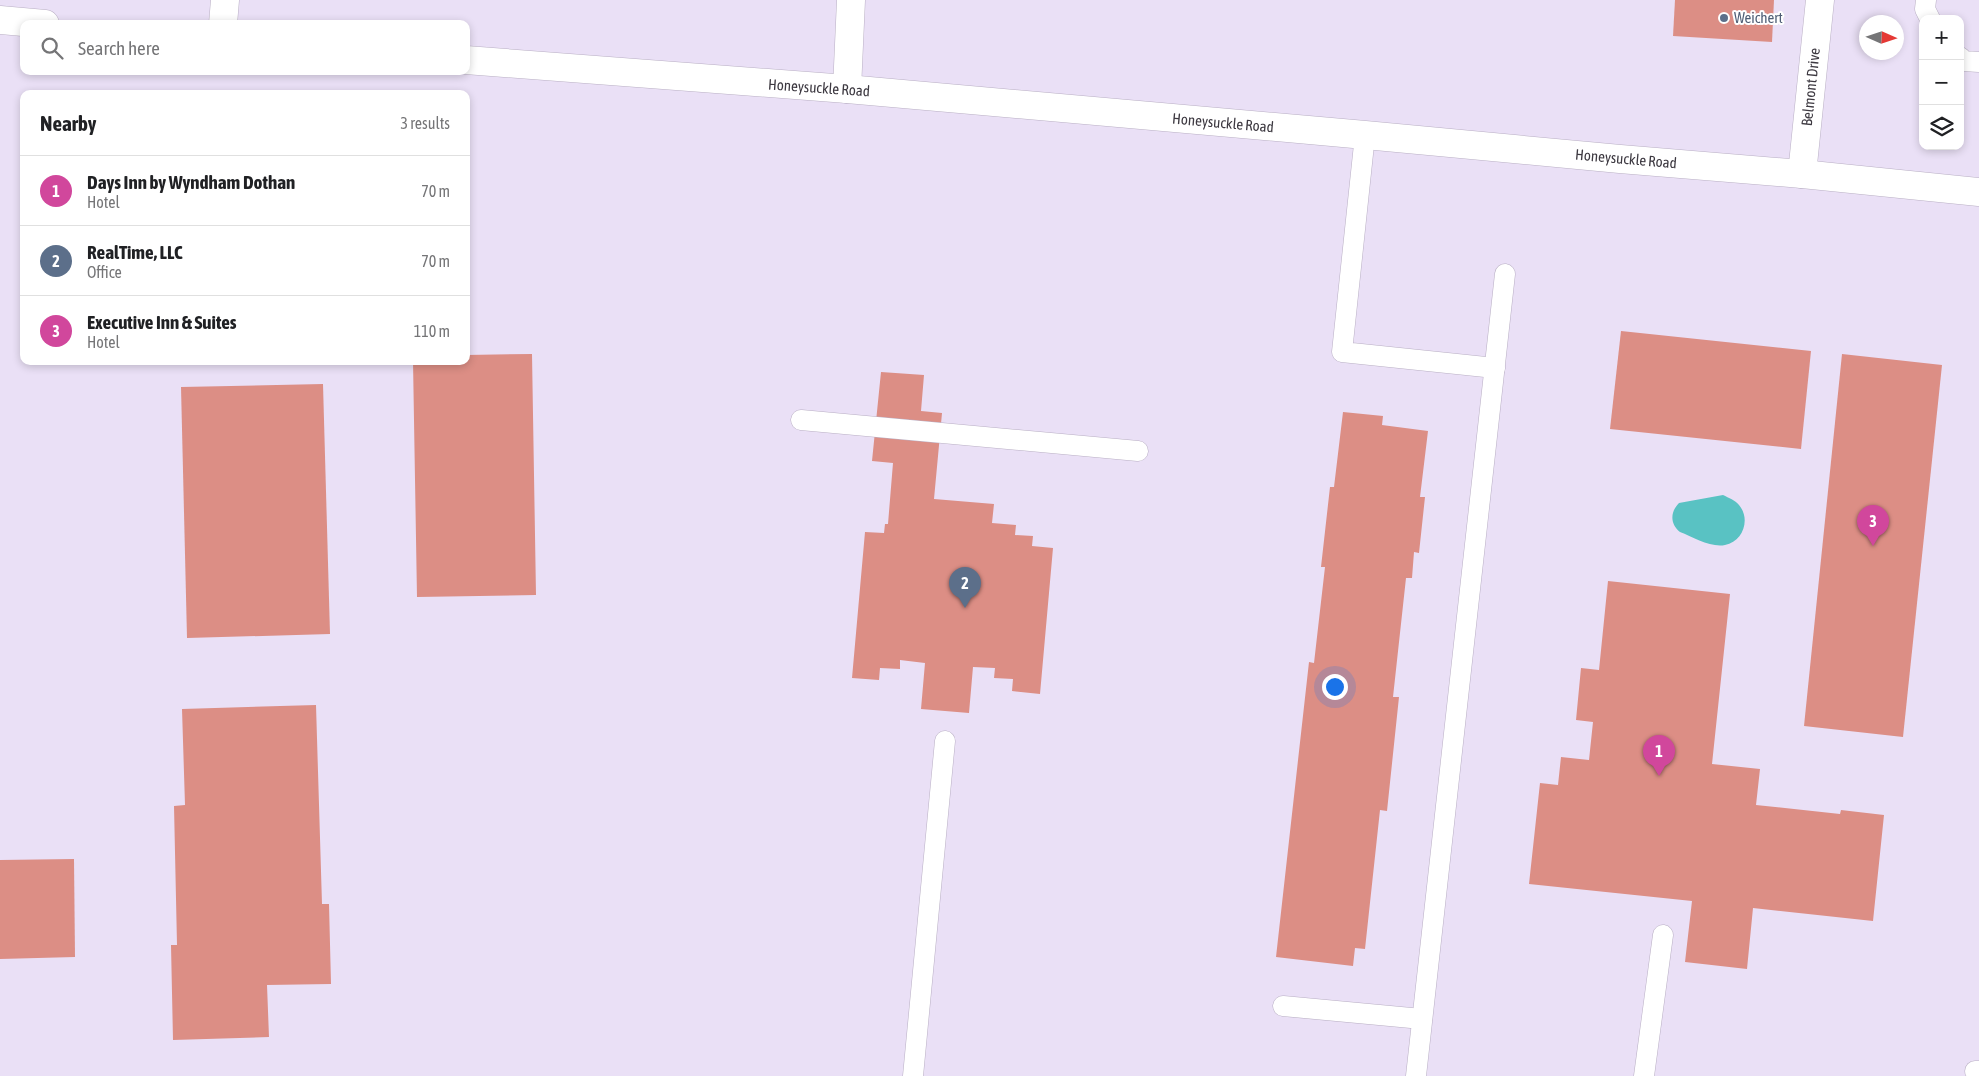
<!DOCTYPE html>
<meta charset="utf-8">
<style>
body{margin:0;font-family:"Asap Condensed",sans-serif;background:#f2f2f2;color:#202124}
.controls{position:absolute;right:15px;top:15px;display:grid;overflow:hidden;border-radius:10px;box-shadow:0 2px 8px #0003}
.controls button{width:45px;height:45px;display:grid;place-items:center;padding:0;border:0;border-bottom:1px solid #e0e0e0;background:#fff;color:#202124;font:25px sans-serif}
.compass{position:absolute;left:1859px;top:15px;width:45px;height:45px;border-radius:50%;background:#fff;box-shadow:0 2px 8px #0003;rotate:93deg}
.you{position:absolute;left:1334px;top:686px;width:18px;height:18px;margin:-12px;border:4px solid #fff;border-radius:50%;background:#1a73e8;box-shadow:0 0 0 8px #1a73e833}
.badge{display:grid;place-items:center;width:32px;height:32px;border-radius:50%;background:#d93025;color:#fff;font-size:16px;font-weight:700}
.pin{position:absolute;translate:-50% -41px;filter:drop-shadow(0 1px 2px #0008)}
.pin::after{content:'';position:absolute;top:26px;width:18px;height:15px;background:inherit;clip-path:polygon(0 0,100% 0,50% 100%)}
.list{margin:0;padding:0;list-style:none}
h2{display:flex;justify-content:space-between;align-items:center;height:65px;margin:0;padding:0 20px;font-size:21px}
h2 small{font-size:16px;font-weight:400;color:#757577}
.list li{display:grid;grid-template-columns:32px 1fr auto;gap:15px;align-items:center;box-sizing:border-box;height:70px;padding:0 20px;border-top:1px solid #e0e0e0}
.list b{display:block;font-size:19px;white-space:nowrap}
.list p{margin:0;font-size:16px;white-space:nowrap;color:#757577}
.list em{font-size:16px;font-style:normal;color:#757577}
.icon{flex:none;width:28px;height:28px;fill:none;stroke:currentColor;stroke-width:2;stroke-linecap:round;stroke-linejoin:round}
.map{position:relative;flex:none;width:1979px;height:1076px;overflow:hidden}
.search{position:absolute;background:#fff;box-shadow:0 2px 8px #0003;left:20px;top:20px;width:450px;height:55px;display:flex;align-items:center;gap:12px;box-sizing:border-box;padding:0 18px;border-radius:10px;color:#757577;font-size:19px}
.panel{position:absolute;background:#fff;box-shadow:0 2px 8px #0003;left:20px;top:90px;width:450px;height:275px;border-radius:10px}
.map>svg:first-child{display:block}
.water{fill:#59c2c3}
.building{fill:#dc8e85}
.lines{fill:none;stroke-linecap:round;stroke-linejoin:round}
.service-casing{stroke:#b9afc4;stroke-width:21}
.minor-casing{stroke:#b9afc4;stroke-width:29}
.secondary-casing{stroke:#b9afc4;stroke-width:29}
.service{stroke:#fff;stroke-width:20}
.minor{stroke:#fff;stroke-width:28}
.secondary{stroke:#fff;stroke-width:28}
.service-dot{fill:#5c6f8a;stroke:#fff;stroke-width:2}
.labels{text-anchor:middle;stroke-width:4;stroke-linejoin:round;paint-order:stroke}
.service-label{font-size:15px;fill:#4e5e75;stroke:#fff;text-anchor:start}
.street-label{font-size:15px;fill:#3d3941;stroke:#fff}
</style>
<div class="map">
<svg width="1979" height="1076" viewBox="0 0 1979 1076">
<rect width="100%" height="100%" fill="#eae0f6"/>
<path class="water" d="M1723,495c6,3 12,5 16,10 12,14 4,37 -14,40 -14,3 -32,-8 -45,-13 -10,-8 -10,-20 -1,-29z"/>
<g class="building">
<path d="M1675,0h99l-2,42 -99,-6z"/>
<path d="M1621,331l190,20 -10,98 -191,-20z"/>
<path d="M532,354l4,241 -119,2 -4,-236h53v-6z"/>
<path d="M1842,354l100,11 -39,372 -99,-11z"/>
<path d="M881,372l43,3 -3,36 21,2 -8,86 60,5 -2,19 24,2 -1,10 18,1 -1,10 21,2 -13,146 -28,-3 1,-12 -19,-1 1,-10 -22,-1 -4,46 -48,-4 4,-46 -25,-3v9l-20,-1 -1,12 -27,-2 13,-146 19,1 1,-9h3l5,-61 -21,-2z"/>
<path d="M323,384l7,250 -143,4 -6,-251z"/>
<path d="M1343,412l40,4 -1,9 46,6 -8,66h5l-6,56 -5,-1 -2,26h-6l-13,119h6l-12,114 -7,-1 -15,139 -10,-1 -2,18 -77,-9 33,-295 5,1 11,-96h-4l9,-80h4z"/>
<path d="M1608,581l122,13 -18,170 48,5 -4,36 84,9 1,-4 43,5 -11,106 -120,-13 -6,61 -62,-7 7,-61 -163,-17 11,-101 18,2 3,-28 28,3 4,-38 -17,-2 5,-52 18,2z"/>
<path d="M316,705l6,199h7l2,80 -64,1 2,52 -96,3 -2,-95h6l-3,-139 11,-1 -3,-96z"/>
<path d="M74,859l1,98 -75,2v-99z"/>
</g>
<g class="lines">
<g class="service-casing">
<g id="service">
<path d="M1926,0l-1,9 5,10"/>
<path d="M1960,57l4,4 15,1"/>
<path d="M1365,135l-23,217 153,16"/>
<path d="M801,420l337,31"/>
<path d="M1283,1006l139,13"/>
<path d="M1975,1071h4"/>
<path d="M913,1076l32,-335"/>
<path d="M1416,1076l89,-802"/>
<path d="M1644,1076l19,-141"/>
</g>
</g>
<g class="minor-casing">
<g id="minor">
<path d="M223,24l2,-24"/>
<path d="M847,89l4,-89"/>
<path d="M1802,174l18,-174"/>
</g>
</g>
<g class="secondary-casing">
<g id="secondary">
<path d="M0,20l45,4"/>
<path d="M466,60l381,29 518,46 255,24 182,15 177,18"/>
</g>
</g>
<use href="#service" class="service"/>
<use href="#minor" class="minor"/>
<use href="#secondary" class="secondary"/>
</g>
<circle class="service-dot" cx="1724" cy="18" r="5"/>
<g class="labels">
<g class="service-label">
<text x="1734" y="23">Weichert</text>
</g>
<g class="street-label">
<text transform="translate(1811 87) rotate(-84)" y="5">Belmont Drive</text>
<text transform="translate(819 88) rotate(4)" y="5">Honeysuckle Road</text>
<text transform="translate(1223 123) rotate(5)" y="5">Honeysuckle Road</text>
<text transform="translate(1626 159) rotate(5)" y="5">Honeysuckle Road</text>
</g>
</g>
</svg>
<div class="controls">
<button>+</button>
<button>−</button>
<button><svg class="icon" aria-label="layers" viewBox="0 0 24 24"><path d="M12 4l9 5-9 5-9-5zM3 14l9 5 9-5"/></svg></button>
</div>
<svg class="compass" viewBox="-18 -18 36 36"><path d="M0-13l5 13h-10z" fill="#e53935"/><path d="M0 13l5-13h-10z" fill="#757577"/></svg>
<div class="you"></div>
<div class="pin badge" style="left:1659px;top:776px;background:#d1479c">1</div>
<div class="pin badge" style="left:965px;top:608px;background:#5c6f8a">2</div>
<div class="pin badge" style="left:1873px;top:546px;background:#d1479c">3</div>
<div class="search"><svg class="icon" aria-label="search" viewBox="0 0 24 24"><circle cx="10" cy="10" r="6"/><path d="M15 15l6 6"/></svg>Search here</div>
<section class="panel">
<h2>Nearby<small>3 results</small></h2>
<ul class="list">
<li><span class="badge" style="background:#d1479c">1</span><div><b>Days Inn by Wyndham Dothan</b><p>Hotel</p></div><em>70 m</em></li>
<li><span class="badge" style="background:#5c6f8a">2</span><div><b>RealTime, LLC</b><p>Office</p></div><em>70 m</em></li>
<li><span class="badge" style="background:#d1479c">3</span><div><b>Executive Inn &amp; Suites</b><p>Hotel</p></div><em>110 m</em></li>
</ul>
</section>
</div>
